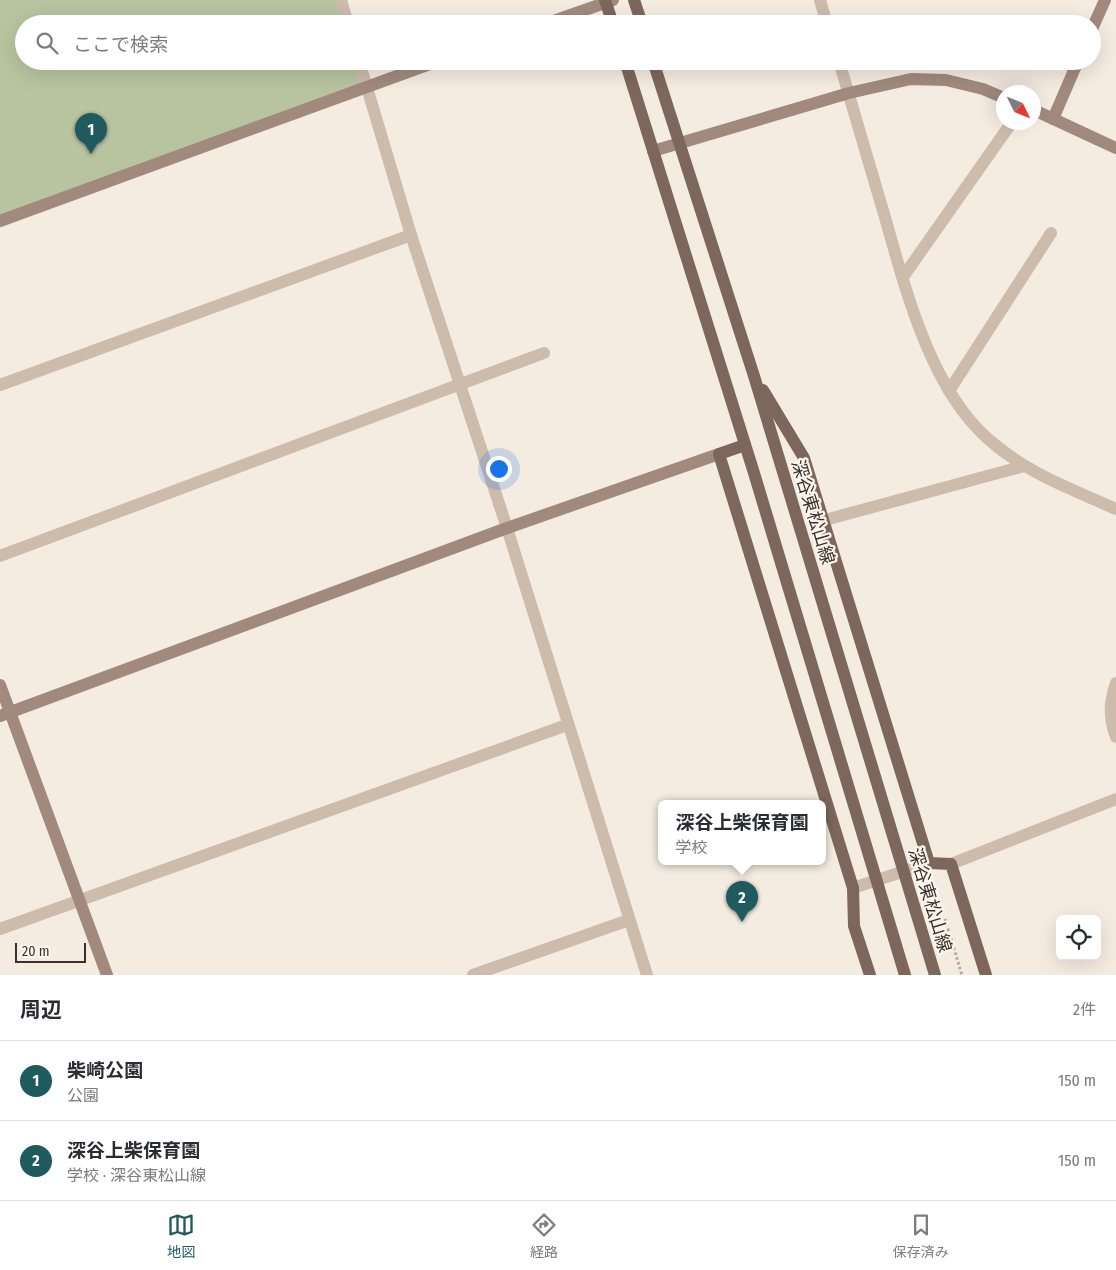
<!DOCTYPE html>
<html lang="ja">
<meta charset="utf-8">
<style>
body{margin:0;font-family:"Fira Sans Condensed","Noto Sans JP",sans-serif;background:#f2f2f3;color:#2b2b33}
.controls{position:absolute;right:15px;bottom:15px;display:grid;overflow:hidden;border-radius:8px;box-shadow:0 5px 20px #0002}
.controls button{width:45px;height:45px;display:grid;place-items:center;padding:0;border:0;border-bottom:1px solid #e1e1e2;background:#fff;color:#2b2b33;font:25px sans-serif}
.compass{position:absolute;left:996px;top:85px;width:45px;height:45px;border-radius:50%;background:#fff;box-shadow:0 5px 20px #0002;rotate:133deg}
.scale{position:absolute;left:15px;bottom:12px;width:71px;box-sizing:border-box;padding-left:5px;border:2px solid #3b302b;border-top:0;font-size:14px;line-height:18px;white-space:nowrap;color:#3b302b;-webkit-text-stroke:4px #fbf5ee;paint-order:stroke}
.you{position:absolute;left:498px;top:468px;width:18px;height:18px;margin:-12px;border:4px solid #fff;border-radius:50%;background:#1a73e8;box-shadow:0 0 0 8px #1a73e833}
.badge{display:grid;place-items:center;width:32px;height:32px;border-radius:50%;background:#1f5a5e;color:#fff;font-size:16px;font-weight:700}
.pin{position:absolute;translate:-50% -41px;filter:drop-shadow(0 1px 2px #0008)}
.pin::after{content:'';position:absolute;top:26px;width:18px;height:15px;background:inherit;clip-path:polygon(0 0,100% 0,50% 100%)}
.popup{position:absolute;left:658px;top:800px;width:168px;height:65px;box-sizing:border-box;display:grid;place-content:center;border-radius:8px;background:#fff;filter:drop-shadow(0 1px 4px #0005);font-size:16px;white-space:nowrap;color:#7c7c81}
.popup b{font-size:19px;color:#2b2b33}
.popup::after{content:'';position:absolute;left:50%;top:100%;margin-left:-10px;border:10px solid transparent;border-top-color:#fff}
.list{margin:0;padding:0;list-style:none}
h2{display:flex;justify-content:space-between;align-items:center;height:65px;margin:0;padding:0 20px;font-size:21px}
h2 small{font-size:16px;font-weight:400;color:#7c7c81}
.list li{display:grid;grid-template-columns:32px 1fr auto;gap:15px;align-items:center;box-sizing:border-box;height:80px;padding:0 20px;border-top:1px solid #e1e1e2}
.list b{display:block;font-size:19px;white-space:nowrap}
.list p{margin:0;font-size:16px;white-space:nowrap;color:#7c7c81}
.list em{font-size:16px;font-style:normal;color:#7c7c81}
.icon{flex:none;width:28px;height:28px;fill:none;stroke:currentColor;stroke-width:2;stroke-linecap:round;stroke-linejoin:round}
.map{position:relative;flex:none;width:1116px;height:975px;overflow:hidden}
.search{position:absolute;background:#fff;box-shadow:0 5px 20px #0002;left:15px;right:15px;top:15px;height:55px;display:flex;align-items:center;gap:12px;box-sizing:border-box;padding:0 18px;border-radius:28px;color:#7c7c81;font-size:19px}
.sheet{height:225px;background:#fff}
nav{display:flex;justify-content:space-around;align-items:center;box-sizing:border-box;height:70px;border-top:1px solid #e1e1e2;background:#fff;font-size:14px;color:#7c7c81}
nav a{display:grid;justify-items:center;gap:2px}
nav .on{color:#1f5a5e}
.map>svg:first-child{display:block}
.park{fill:#b8c4a0}
.lines{fill:none;stroke-linecap:round;stroke-linejoin:round}
.path{stroke:#b9a596;stroke-width:3;stroke-dasharray:2.5 2.5;stroke-linecap:butt}
.street{stroke:#cdbbac;stroke-width:12}
.secondary{stroke:#a18a7d;stroke-width:12}
.primary{stroke:#7d675c;stroke-width:12}
.labels{text-anchor:middle;stroke-width:4.5;stroke-linejoin:round;paint-order:stroke}
.street-label{font-size:18px;fill:#3b302b;stroke:#fbf5ee}
</style>
<div class="map">
<svg width="1116" height="975" viewBox="0 0 1116 975">
<rect width="100%" height="100%" fill="#f4ebe1"/>
<path class="park" d="M0,0h341l7,24h-324v37h335l7,26 -366,134z"/>
<g class="lines">
<path class="path" d="M945,919l17,56"/>
<g class="street">
<path d="M341,0l7,24"/>
<path d="M820,0l7,24"/>
<path d="M359,61l52,174 96,293 140,447"/>
<path d="M839,61c15,51 30,102 45,153 21,73 45,172 103,224 39,35 82,50 129,71"/>
<path d="M903,277l109,-155"/>
<path d="M0,385l411,-150"/>
<path d="M949,391l102,-158"/>
<path d="M825,520l199,-54"/>
<path d="M0,556l544,-203"/>
<path d="M1116,683c-7,20 -7,35 0,54"/>
<path d="M951,864l165,-65"/>
<path d="M853,888l76,-25"/>
<path d="M0,929l567,-204"/>
<path d="M473,975l156,-55"/>
</g>
<g class="secondary">
<path d="M545,24l68,-24"/>
<path d="M1092,29l13,-29"/>
<path d="M1034,110l82,38"/>
<path d="M1053,119l25,-58"/>
<path d="M653,151l196,-58 62,-14 35,1 37,9 21,9"/>
<path d="M0,221l438,-160"/>
<path d="M0,685l107,290"/>
<path d="M0,716l507,-188 212,-74"/>
</g>
<g class="primary">
<path d="M605,0l8,24"/>
<path d="M634,0l8,24"/>
<path d="M625,61l129,412 151,502"/>
<path d="M653,61l101,315 181,599"/>
<path d="M763,390l41,68 125,405 22,1 35,111"/>
<path d="M745,445l-26,9 134,434 1,38 16,49"/>
</g>
</g>
<g class="labels">
<g class="street-label">
<text transform="translate(813 512) rotate(73)" y="6">深谷東松山線</text>
<text transform="translate(930 900) rotate(73)" y="6">深谷東松山線</text>
</g>
</g>
</svg>
<div class="controls">
<button><svg class="icon" aria-label="locate" viewBox="0 0 24 24"><circle cx="12" cy="12" r="6"/><path d="M12 2v4M12 18v4M2 12h4M18 12h4"/></svg></button>
</div>
<svg class="compass" viewBox="-18 -18 36 36"><path d="M0-13l5 13h-10z" fill="#e53935"/><path d="M0 13l5-13h-10z" fill="#7c7c81"/></svg>
<div class="scale">20 m</div>
<div class="you"></div>
<div class="pin badge" style="left:91px;top:154px">1</div>
<div class="pin badge" style="left:742px;top:922px">2</div>
<div class="popup"><b>深谷上柴保育園</b>学校</div>
<div class="search"><svg class="icon" aria-label="search" viewBox="0 0 24 24"><circle cx="10" cy="10" r="6"/><path d="M15 15l6 6"/></svg>ここで検索</div>
</div>
<section class="sheet">
<h2>周辺<small>2件</small></h2>
<ul class="list">
<li><span class="badge">1</span><div><b>柴崎公園</b><p>公園</p></div><em>150 m</em></li>
<li><span class="badge">2</span><div><b>深谷上柴保育園</b><p>学校 · 深谷東松山線</p></div><em>150 m</em></li>
</ul>
</section>
<nav>
<a class="on"><svg class="icon" aria-label="map" viewBox="0 0 24 24"><path d="M3 6l6-2 6 2 6-2v14l-6 2-6-2-6 2zM9 4v14M15 6v14"/></svg>地図</a>
<a><svg class="icon" aria-label="directions" viewBox="0 0 24 24"><path d="M12 3l9 9-9 9-9-9zM9 14v-3h6M13 9l2 2-2 2"/></svg>経路</a>
<a><svg class="icon" aria-label="saved" viewBox="0 0 24 24"><path d="M7 4h10v16l-5-4-5 4z"/></svg>保存済み</a>
</nav>
